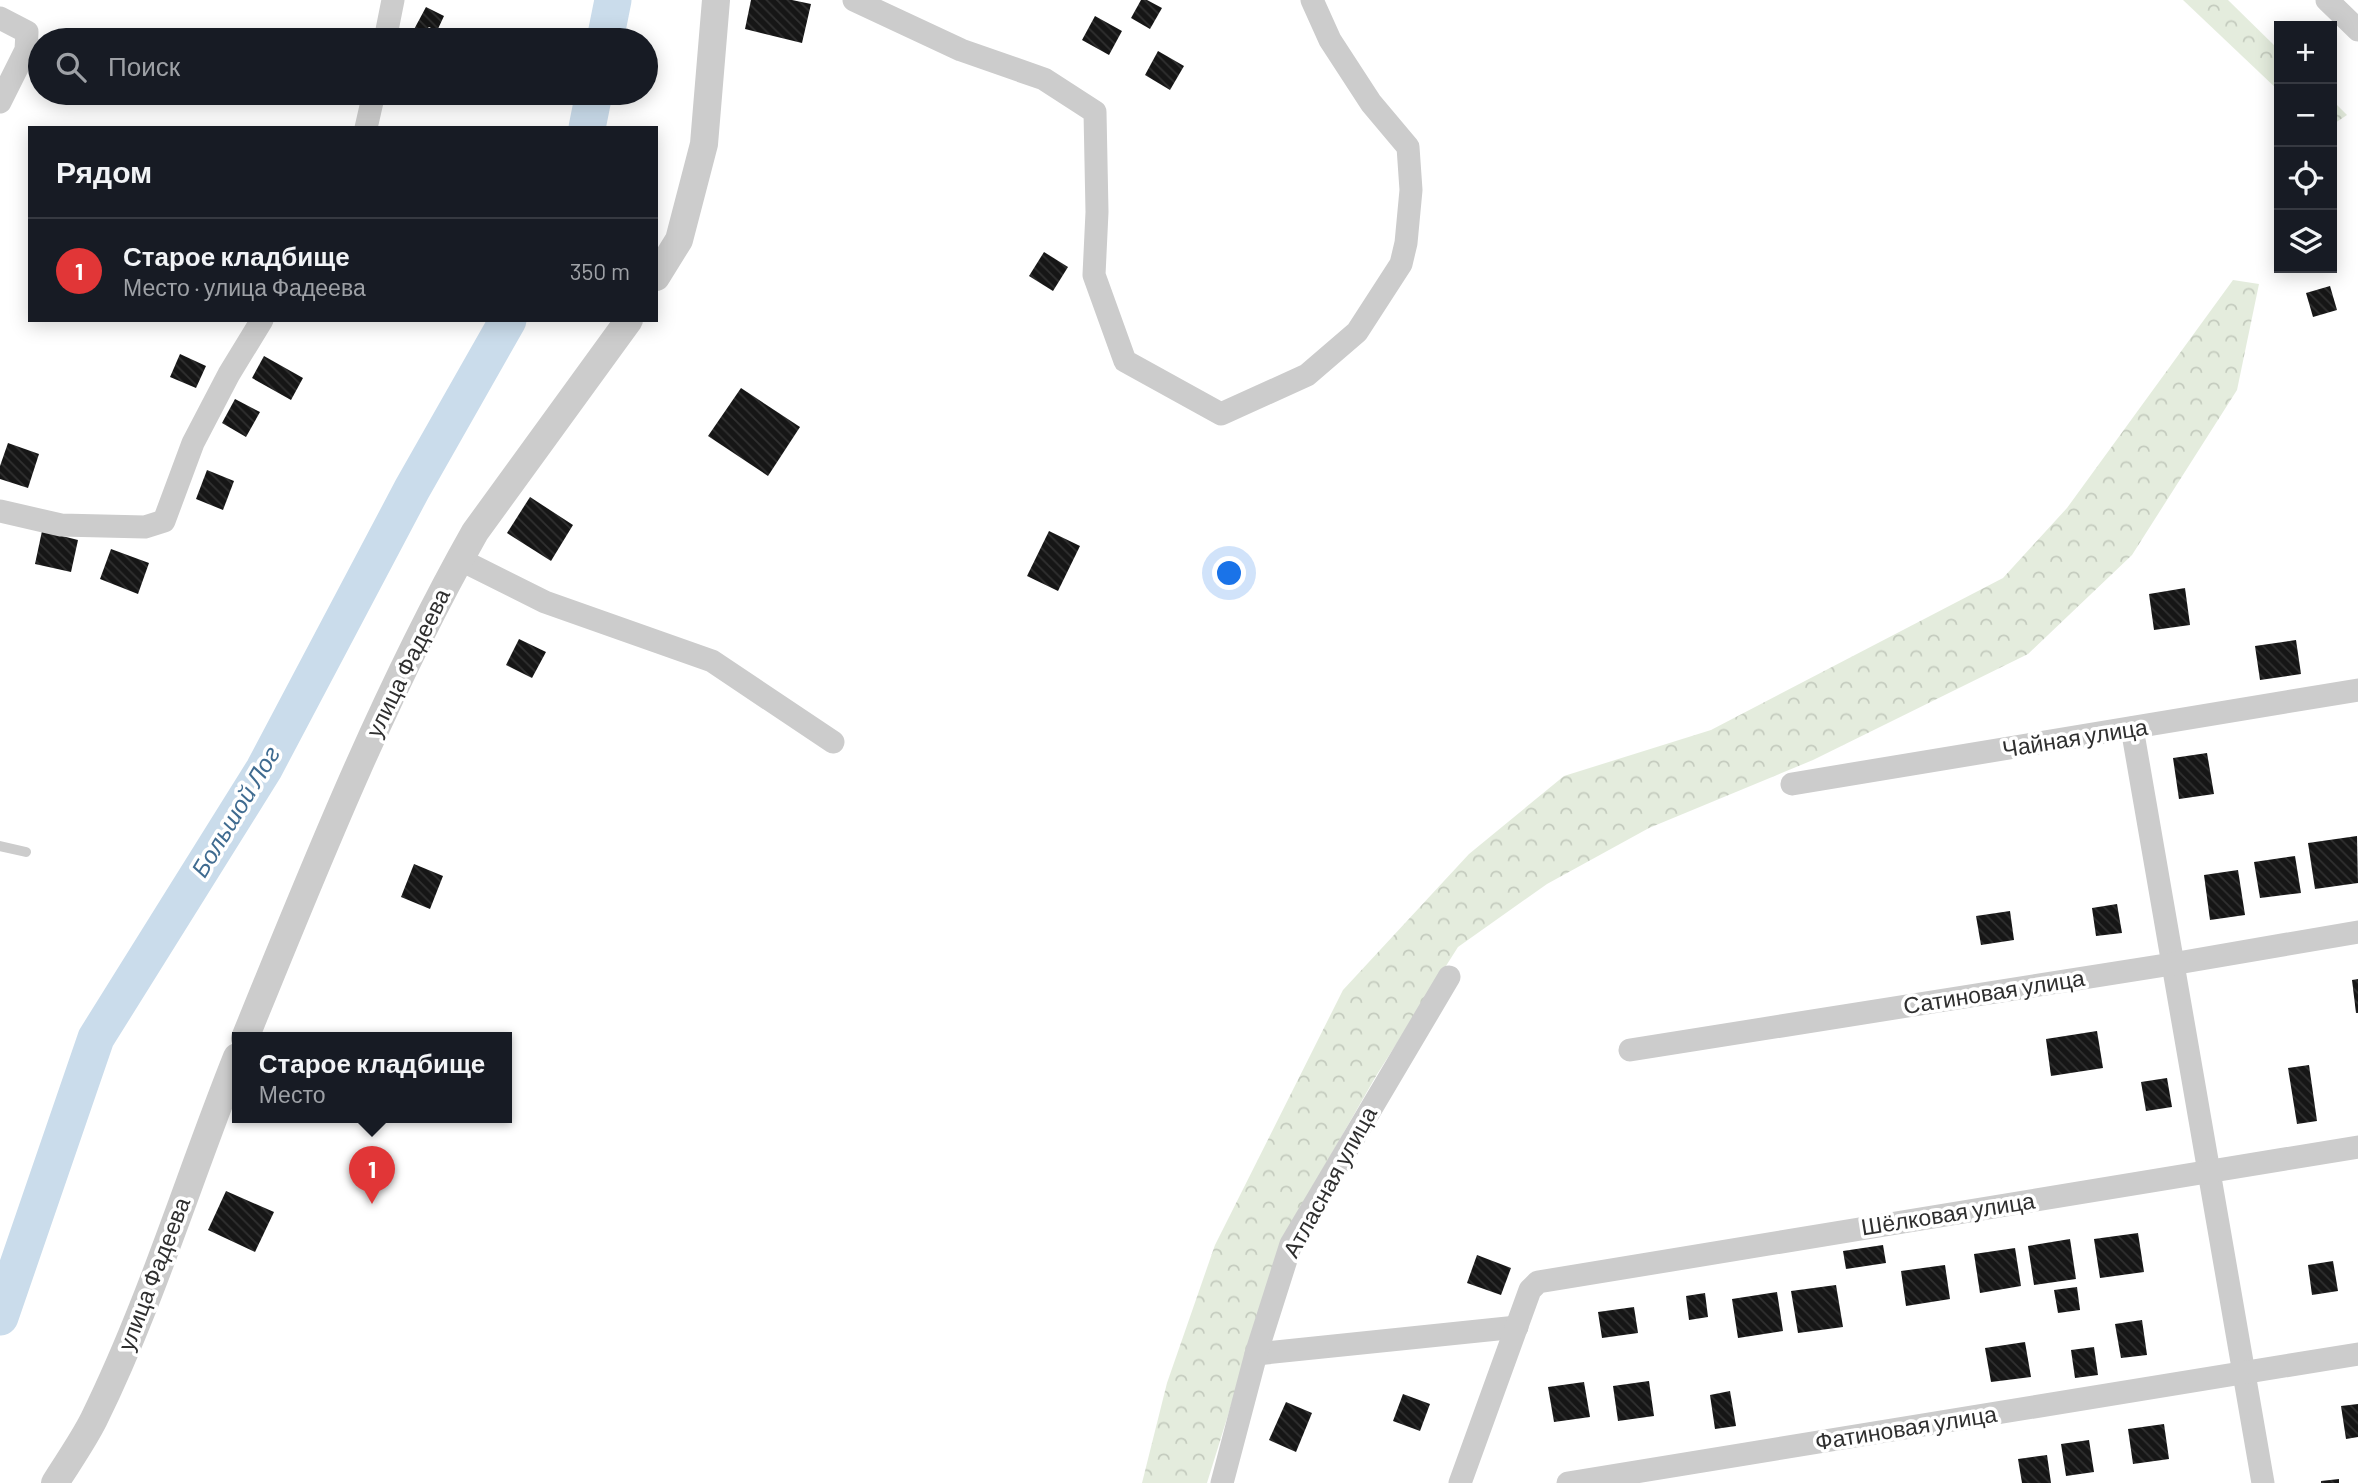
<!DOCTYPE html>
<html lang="ru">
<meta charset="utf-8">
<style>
body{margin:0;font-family:Barlow,sans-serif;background:#20242c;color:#f1f3f6}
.controls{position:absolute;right:21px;top:21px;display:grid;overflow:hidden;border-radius:0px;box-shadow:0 4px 18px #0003}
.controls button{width:63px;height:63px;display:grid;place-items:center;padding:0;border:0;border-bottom:2px solid #363941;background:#171b24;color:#f1f3f6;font:35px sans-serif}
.you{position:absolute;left:1230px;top:574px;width:24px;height:24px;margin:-18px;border:5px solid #fff;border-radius:50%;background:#1a73e8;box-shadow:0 0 0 10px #1a73e833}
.badge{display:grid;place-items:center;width:46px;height:46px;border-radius:50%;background:#e13637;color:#fff;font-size:23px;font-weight:700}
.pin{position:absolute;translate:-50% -58px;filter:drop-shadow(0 2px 4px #0008)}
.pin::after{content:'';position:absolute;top:37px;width:24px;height:21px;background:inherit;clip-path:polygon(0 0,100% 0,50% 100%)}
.popup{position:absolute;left:232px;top:1032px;width:280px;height:91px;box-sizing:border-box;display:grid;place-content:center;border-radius:0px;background:#171b24;filter:drop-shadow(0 2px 5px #0005);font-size:23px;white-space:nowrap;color:#9ea1a6}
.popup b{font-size:26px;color:#f1f3f6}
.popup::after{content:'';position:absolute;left:50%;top:100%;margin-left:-14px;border:14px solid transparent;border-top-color:#171b24}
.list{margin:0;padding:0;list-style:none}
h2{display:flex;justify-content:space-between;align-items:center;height:91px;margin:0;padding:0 28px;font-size:30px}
h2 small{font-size:23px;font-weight:400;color:#9ea1a6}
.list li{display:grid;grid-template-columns:46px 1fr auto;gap:21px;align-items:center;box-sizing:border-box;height:105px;padding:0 28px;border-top:2px solid #363941}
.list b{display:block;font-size:26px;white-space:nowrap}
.list p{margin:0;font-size:23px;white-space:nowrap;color:#9ea1a6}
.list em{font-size:23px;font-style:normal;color:#9ea1a6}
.icon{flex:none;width:38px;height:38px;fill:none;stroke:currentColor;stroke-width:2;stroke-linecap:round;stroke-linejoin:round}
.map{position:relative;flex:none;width:2358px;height:1483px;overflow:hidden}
.search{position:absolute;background:#171b24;box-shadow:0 4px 18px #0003;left:28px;top:28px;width:630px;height:77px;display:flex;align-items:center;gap:18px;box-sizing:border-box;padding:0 24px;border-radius:38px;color:#9ea1a6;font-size:26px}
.panel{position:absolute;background:#171b24;box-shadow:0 4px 18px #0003;left:28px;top:126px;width:630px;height:196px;border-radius:0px}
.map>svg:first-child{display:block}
.forest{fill:url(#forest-crowns)}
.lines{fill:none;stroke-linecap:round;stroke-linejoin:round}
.river{stroke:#cadceb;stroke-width:37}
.building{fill:url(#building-back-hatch)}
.service{stroke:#ccc;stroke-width:10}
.minor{stroke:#ccc;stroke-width:23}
.tertiary{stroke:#ccc;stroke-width:28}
.labels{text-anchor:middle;stroke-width:7;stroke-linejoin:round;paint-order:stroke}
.street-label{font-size:23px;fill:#2f2f2f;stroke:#fff}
.water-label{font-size:24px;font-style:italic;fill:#3f6b90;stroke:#fff}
</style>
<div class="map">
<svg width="2358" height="1483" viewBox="0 0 2358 1483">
<defs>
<pattern id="forest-crowns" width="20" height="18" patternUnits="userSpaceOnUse" patternTransform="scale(1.75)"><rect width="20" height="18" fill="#e4ecdd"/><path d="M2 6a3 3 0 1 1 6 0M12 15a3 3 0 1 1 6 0" fill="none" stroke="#c4cbbe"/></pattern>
<pattern id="building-back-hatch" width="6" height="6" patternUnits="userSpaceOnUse" patternTransform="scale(1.75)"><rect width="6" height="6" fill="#161616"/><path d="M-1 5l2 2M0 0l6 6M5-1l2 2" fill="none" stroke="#303030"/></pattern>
</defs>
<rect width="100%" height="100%" fill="#fff"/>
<g class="forest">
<path d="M2183,0h45l51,50v41z"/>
<path d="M2332,100l15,15 -15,10z"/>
<path d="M2233,280l26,4 -22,106 -105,165 -104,99 -215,106 -164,68 -102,56 -89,63 -82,129 -76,133 -38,96 -55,178h-65l25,-100 48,-138 128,-255 126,-136 95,-78 147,-46 292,-152 64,-70z"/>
</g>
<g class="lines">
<g class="river">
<path d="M605,40l8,-40"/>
<path d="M587,128l7,-35"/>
<path d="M0,1317l96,-279 168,-269 148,-280 96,-169"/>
</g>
</g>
<g class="building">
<path d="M751,0h41l19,4 -9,39 -57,-14z"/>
<path d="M1141,0h6l15,8 -12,21 -19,-11z"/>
<path d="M426,7l18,9 -7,15 -8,-4 -11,11 7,2h-26l2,-7 10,2z"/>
<path d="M1095,16l27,15 -13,24 -27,-15z"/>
<path d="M1158,51l26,15 -14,24 -25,-15z"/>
<path d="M1044,252l24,15 -15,24 -24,-15z"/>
<path d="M2330,286l7,24 -24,7 -7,-24z"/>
<path d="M180,354l26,12 -10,22 -26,-11z"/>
<path d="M264,356l39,22 -12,22 -39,-22z"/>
<path d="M741,388l59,39 -32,49 -60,-40z"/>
<path d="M235,399l25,13 -14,25 -24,-14z"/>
<path d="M8,443l31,11 -11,34 -28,-9v-13z"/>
<path d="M207,470l27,11 -11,29 -27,-11z"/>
<path d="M530,497l43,28 -22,36 -44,-28z"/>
<path d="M42,531l36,9 -7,32 -36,-8z"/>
<path d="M1049,531l31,15 -22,45 -31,-15z"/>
<path d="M111,549l38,14 -11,31 -38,-15z"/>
<path d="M2185,588l5,37 -36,5 -5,-36z"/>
<path d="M519,639l27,13 -14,26 -26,-13z"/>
<path d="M2296,640l5,34 -41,6 -5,-34z"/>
<path d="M2207,753l7,41 -35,5 -6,-41z"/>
<path d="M2357,836l1,47 -43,6 -7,-46z"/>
<path d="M2295,856l6,37 -41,5 -6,-36z"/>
<path d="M414,864l29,12 -13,33 -29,-12z"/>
<path d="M2238,870l7,45 -35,5 -6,-45z"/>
<path d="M2117,904l5,29 -26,3 -4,-28z"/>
<path d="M2010,911l4,29 -33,5 -5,-29z"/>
<path d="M2358,979v34h-2l-4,-33z"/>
<path d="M2097,1031l6,37 -52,8 -5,-37z"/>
<path d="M2309,1065l8,56 -20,3 -9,-56z"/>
<path d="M2167,1078l5,29 -26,4 -5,-29z"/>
<path d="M226,1191l48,21 -19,40 -47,-22z"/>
<path d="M2138,1233l6,39 -44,6 -6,-39z"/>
<path d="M2070,1239l6,40 -42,6 -6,-39z"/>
<path d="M1883,1245l3,18 -40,6 -3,-18z"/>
<path d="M2015,1248l6,38 -41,7 -6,-39z"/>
<path d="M1477,1255l34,13 -10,27 -34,-12z"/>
<path d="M2333,1261l5,30 -26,4 -4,-30z"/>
<path d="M1945,1265l5,34 -44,7 -5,-35z"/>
<path d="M1836,1285l7,42 -45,6 -7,-42z"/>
<path d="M2077,1287l3,23 -22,3 -4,-23z"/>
<path d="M1777,1292l6,39 -45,7 -6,-39z"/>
<path d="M1705,1293l3,24 -19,3 -3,-24z"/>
<path d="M1634,1307l4,26 -36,5 -4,-26z"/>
<path d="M2142,1320l5,35 -26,3 -6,-34z"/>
<path d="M2025,1342l6,35 -40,5 -6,-34z"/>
<path d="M2094,1347l4,28 -23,3 -4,-28z"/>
<path d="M1649,1381l5,35 -36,5 -5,-35z"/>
<path d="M1584,1382l6,35 -36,5 -6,-35z"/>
<path d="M1730,1391l6,35 -21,3 -5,-34z"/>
<path d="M1403,1394l27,10 -10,27 -27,-10z"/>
<path d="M1286,1402l26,11 -16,39 -27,-12z"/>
<path d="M2358,1404v33l-12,2 -5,-33z"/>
<path d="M2164,1424l5,35 -36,5 -5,-35z"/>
<path d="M2089,1440l5,32 -28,4 -5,-32z"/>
<path d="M2047,1455l4,28h-29l-4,-24z"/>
<path d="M2339,1479v4h-18v-2z"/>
</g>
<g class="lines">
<path class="service" d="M0,846l26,6"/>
<g class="minor">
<path d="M854,0l107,50 83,29 51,33 2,100 -3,63 31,86 96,53 86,-39 50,-43 44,-68 5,-21 5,-53 -3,-43 -37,-44 -41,-63 -18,-40"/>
<path d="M2327,0l31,30"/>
<path d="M0,18l27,14 -1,18 -26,52"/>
<path d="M385,40l8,-40"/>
<path d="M366,128l8,-35"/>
<path d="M0,511l61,14 84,2 19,-6 29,-78 36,-69 33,-54"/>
<path d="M459,559l86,43 167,59 121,81"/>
<path d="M2132,728l131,755"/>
<path d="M1792,784l566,-94"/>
<path d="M1630,1050l542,-86 186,-32"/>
<path d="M1256,1354l261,-27"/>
<path d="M1222,1483l34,-129 35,-110 158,-267"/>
<path d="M1460,1483l70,-193 8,-8 820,-135"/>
<path d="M1568,1483l790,-129"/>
</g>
<g class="tertiary">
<path d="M656,277l23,-37 25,-96 12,-144"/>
<path d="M245,1038c70,-172 139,-345 230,-506l154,-212"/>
<path d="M55,1483c13,-21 28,-42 39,-64 57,-116 95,-242 143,-362"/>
</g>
</g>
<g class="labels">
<g class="street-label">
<text transform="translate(408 663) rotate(-64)" y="8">улица Фадеева</text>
<text transform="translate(2075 738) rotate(-9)" y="8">Чайная улица</text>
<text transform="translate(1994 992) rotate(-9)" y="8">Сатиновая улица</text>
<text transform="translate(1330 1182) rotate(-61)" y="8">Атласная улица</text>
<text transform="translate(1948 1214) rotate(-9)" y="8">Шёлковая улица</text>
<text transform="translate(154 1274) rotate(-69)" y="8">улица Фадеева</text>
<text transform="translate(1906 1428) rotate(-9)" y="8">Фатиновая улица</text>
</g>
<g class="water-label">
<text transform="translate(236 812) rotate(-59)" y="8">Большой Лог</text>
</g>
</g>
</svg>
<div class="controls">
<button>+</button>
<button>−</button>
<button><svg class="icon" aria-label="locate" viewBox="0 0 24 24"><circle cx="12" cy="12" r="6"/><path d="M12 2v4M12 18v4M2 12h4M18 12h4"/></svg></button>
<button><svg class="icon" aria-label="layers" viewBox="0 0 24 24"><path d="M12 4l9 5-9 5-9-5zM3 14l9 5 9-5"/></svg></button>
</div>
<div class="you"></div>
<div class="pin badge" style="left:372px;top:1204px">1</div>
<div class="popup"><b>Старое кладбище</b>Место</div>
<div class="search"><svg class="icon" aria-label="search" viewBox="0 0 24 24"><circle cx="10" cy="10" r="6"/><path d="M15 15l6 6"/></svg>Поиск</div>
<section class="panel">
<h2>Рядом<small></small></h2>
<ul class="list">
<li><span class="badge">1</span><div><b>Старое кладбище</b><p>Место · улица Фадеева</p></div><em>350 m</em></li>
</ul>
</section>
</div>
